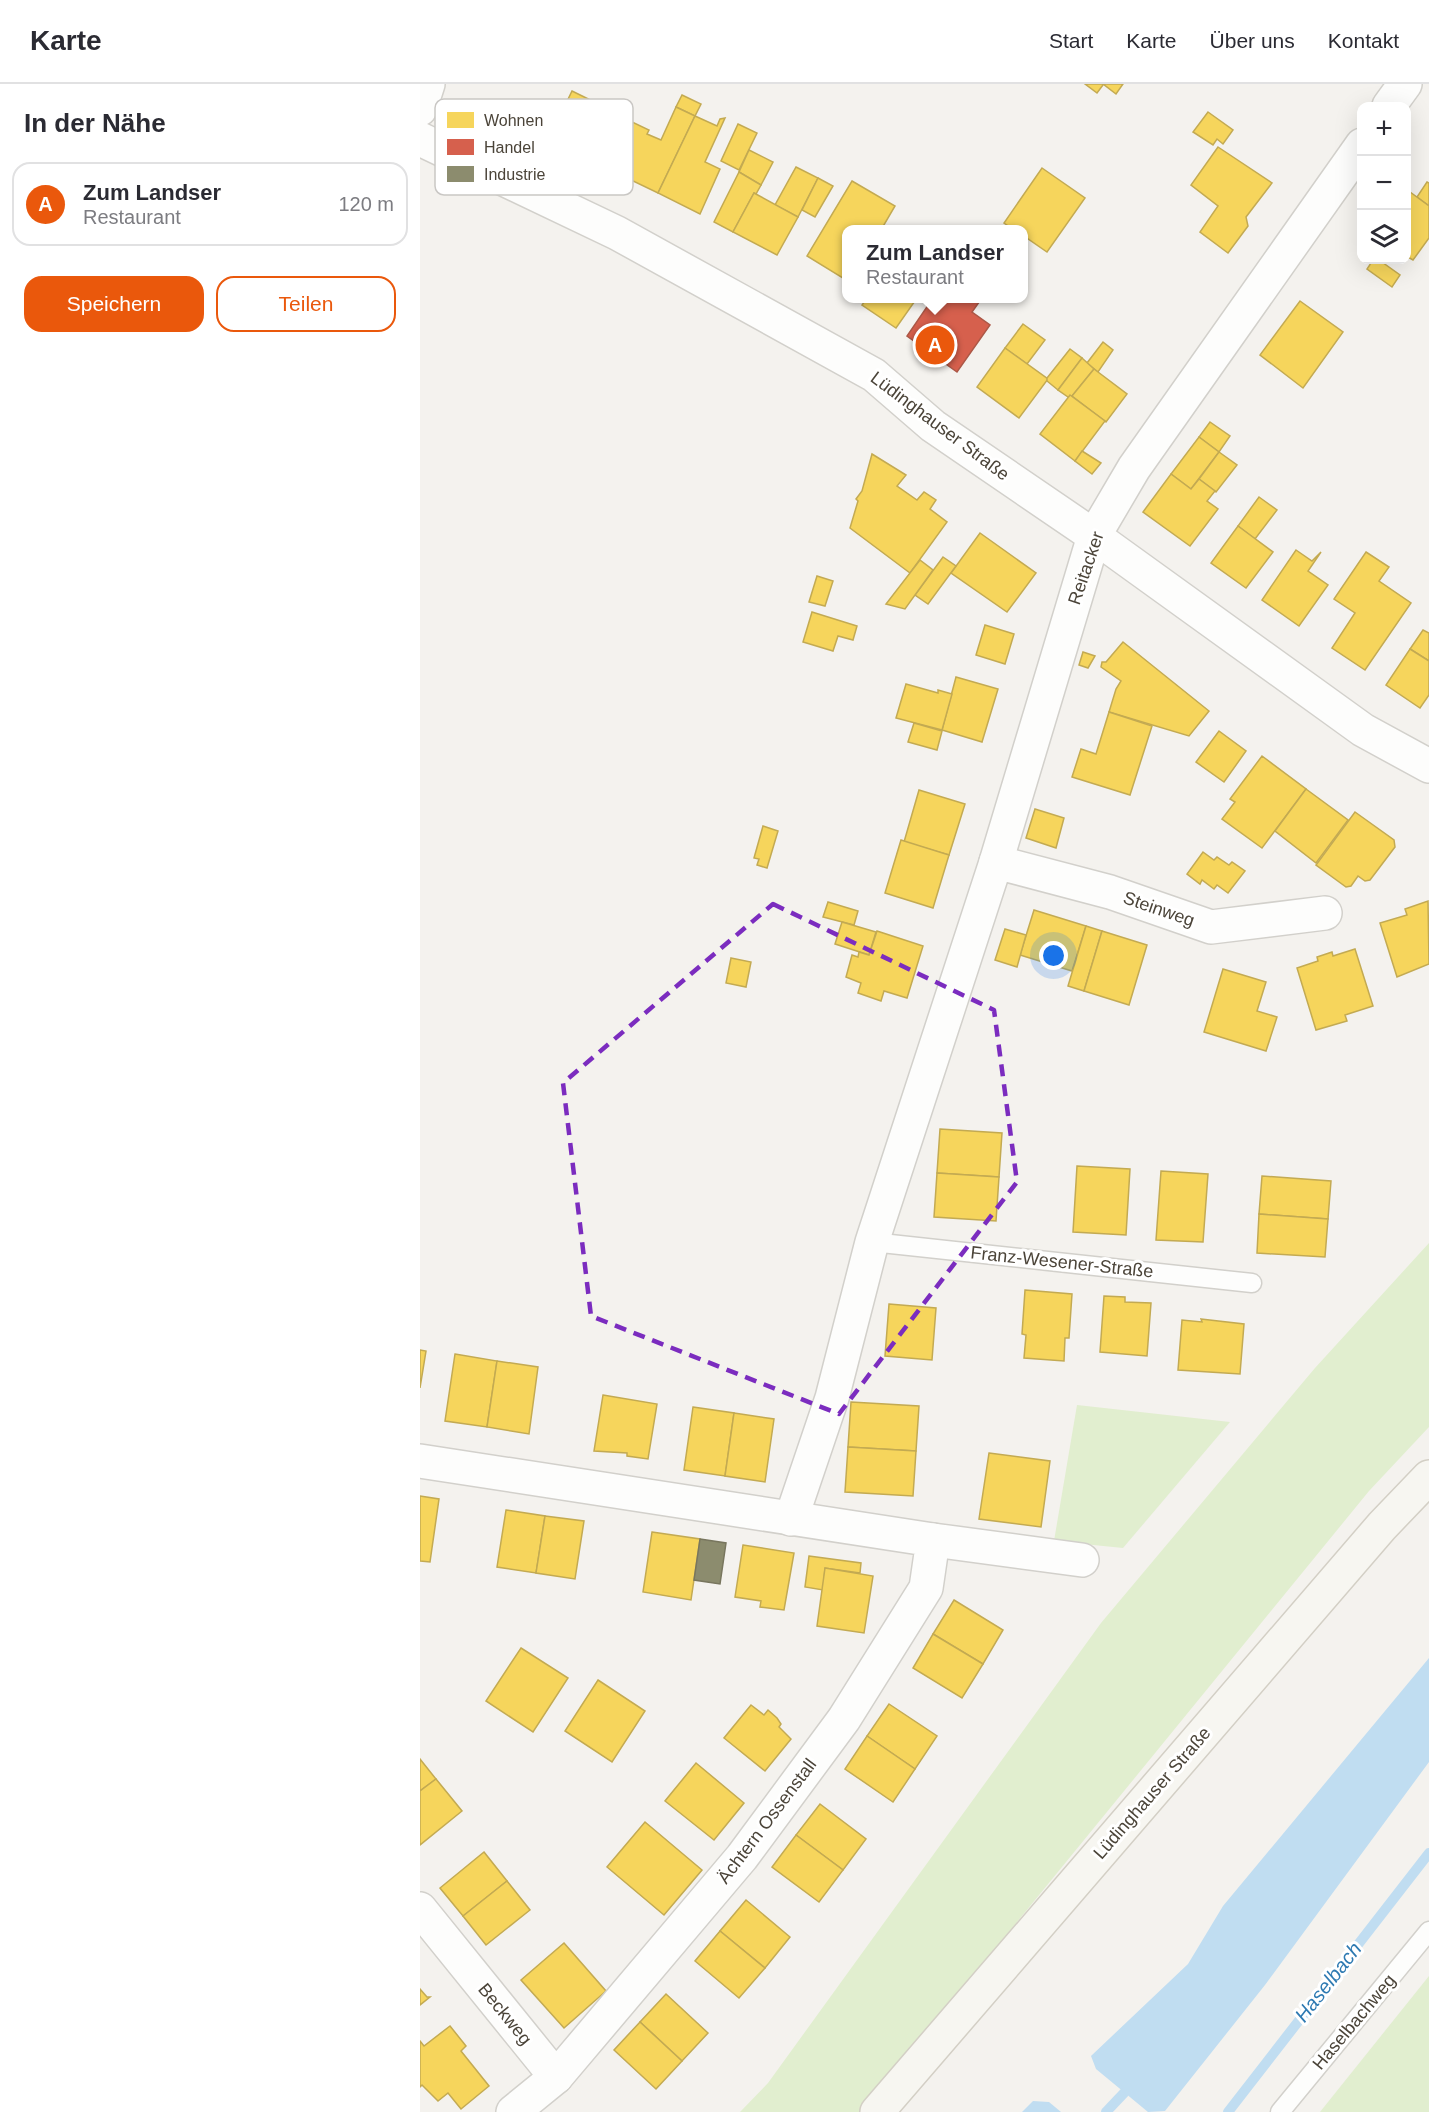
<!DOCTYPE html>
<html lang="de">
<meta charset="utf-8">
<style>
body{margin:0;font-family:Helvetica,sans-serif;background:#f2f2f3;color:#2b2b33}
.controls{position:absolute;right:18px;top:18px;display:grid;overflow:hidden;border-radius:12px;box-shadow:0 6px 24px #0002}
.controls button{width:54px;height:54px;display:grid;place-items:center;padding:0;border:0;border-bottom:2px solid #e1e1e2;background:#fff;color:#2b2b33;font:30px sans-serif}
.you{position:absolute;left:634px;top:872px;width:21px;height:21px;margin:-15px;border:4px solid #fff;border-radius:50%;background:#1a73e8;box-shadow:0 0 0 9px #1a73e833}
.badge{display:grid;place-items:center;width:39px;height:39px;border-radius:50%;background:#ea580c;color:#fff;font-size:20px;font-weight:700}
.pin{position:absolute;translate:-50% -50%;border:3px solid #fff;box-shadow:0 2px 6px #0006}
.popup{position:absolute;left:422px;top:141px;width:186px;height:78px;box-sizing:border-box;display:grid;place-content:center;border-radius:12px;background:#fff;filter:drop-shadow(0 2px 4px #0005);font-size:20px;white-space:nowrap;color:#7c7c81}
.popup b{font-size:22px;color:#2b2b33}
.popup::after{content:'';position:absolute;left:50%;top:100%;margin-left:-12px;border:12px solid transparent;border-top-color:#fff}
.list{margin:0;padding:0;list-style:none}
h2{display:flex;justify-content:space-between;align-items:center;height:78px;margin:0;padding:0 24px;font-size:26px}
h2 small{font-size:20px;font-weight:400;color:#7c7c81}
.list li{display:grid;grid-template-columns:39px 1fr auto;gap:18px;align-items:center;box-sizing:border-box;height:84px;margin:0 12px 12px;padding:0 12px;border:2px solid #e1e1e2;border-radius:18px}
.list b{display:block;font-size:22px;white-space:nowrap}
.list p{margin:0;font-size:20px;white-space:nowrap;color:#7c7c81}
.list em{font-size:20px;font-style:normal;color:#7c7c81}
.actions{display:flex;gap:12px;padding:18px 24px}
.actions a{flex:1;padding:14px 0;border:2px solid #ea580c;border-radius:18px;text-align:center;font-size:21px;color:#ea580c}
.actions .main{background:#ea580c;color:#fff}
.icon{flex:none;width:33px;height:33px;fill:none;stroke:currentColor;stroke-width:2;stroke-linecap:round;stroke-linejoin:round}
.map{position:relative;flex:none;width:1009px;height:2028px;overflow:hidden}
header{display:flex;align-items:center;gap:36px;box-sizing:border-box;height:84px;padding:0 30px;background:#fff;border-bottom:2px solid #e1e1e2}
header strong{font-size:28px}
nav{display:flex;gap:33px;margin-inline-start:auto;font-size:21px}
main{display:flex}
aside{flex:1;background:#fff}
.map>svg:first-child{display:block}
.green{fill:#e1eecf}
.water{fill:#c0ddf1}
.homes{fill:#f6d55c;stroke:#c3aa52;stroke-width:1.5}
.shops{fill:#d6604d;stroke:#ac5847;stroke-width:1.5}
.industry{fill:#8c8c6e;stroke:#78765e;stroke-width:1.5}
.lines{fill:none;stroke-linecap:round;stroke-linejoin:round}
.stream{stroke:#c0ddf1;stroke-width:10}
.lane-casing{stroke:#d2d0cb;stroke-width:21}
.street-casing{stroke:#d2d0cb;stroke-width:36}
.secondary-casing{stroke:#d3cfc5;stroke-width:36}
.lane{stroke:#fdfdfc;stroke-width:18}
.street{stroke:#fdfdfc;stroke-width:33}
.secondary{stroke:#f7f6f1;stroke-width:33}
.marked{fill:none;stroke:#7b2cbf;stroke-width:4.5;stroke-dasharray:12 8;stroke-linejoin:round}
.labels{text-anchor:middle;stroke-width:6;stroke-linejoin:round;paint-order:stroke}
.street-label{font-size:18px;fill:#4b4439;stroke:#fff}
.water-label{font-size:20px;font-style:italic;fill:#2e7ab2;stroke:#fff}
.key{fill:#fff;stroke:#c9c7c4;stroke-width:1.5}
.key-label{font-size:16px;fill:#4b4439}
</style>
<header>
<strong>Karte</strong>
<nav><a>Start</a><a>Karte</a><a>Über uns</a><a>Kontakt</a></nav>
</header>
<main>
<aside>
<h2>In der Nähe<small></small></h2>
<ul class="list">
<li><span class="badge">A</span><div><b>Zum Landser</b><p>Restaurant</p></div><em>120 m</em></li>
</ul>
<div class="actions"><a class="main">Speichern</a><a>Teilen</a></div>
</aside>
<div class="map">
<svg width="1009" height="2028" viewBox="0 0 1009 2028">
<rect width="100%" height="100%" fill="#f4f2ee"/>
<g class="green">
<path d="M1009,1159v184l-60,64 -507,621h-122l28,-29 333,-460 214,-255z"/>
<path d="M657,1321l153,17 -107,126 -69,-7z"/>
<path d="M1009,1892v136h-109z"/>
</g>
<g class="water">
<path d="M1009,1574v104l-164,223 -100,126 -17,1 -52,-43 -5,-13 97,-92 35,-58z"/>
<path d="M613,2017l16,1 12,10h-39z"/>
</g>
<g class="homes">
<path d="M665,0h18v1l-6,8z"/>
<path d="M683,0h20l-7,10z"/>
<path d="M152,7l43,21 -14,28 -42,-22z"/>
<path d="M262,11l19,9 -6,12 -19,-9z"/>
<path d="M256,23l19,9 -37,77 -52,-25 22,-48 21,10 -2,4 14,6z"/>
<path d="M788,28l25,18 -10,14 -6,-5 -4,6 -20,-13z"/>
<path d="M275,32l22,10 3,-7 5,-1 -20,44 15,7 -20,45 -42,-21z"/>
<path d="M318,40l19,9 -18,37 -18,-9z"/>
<path d="M798,63l54,36 -26,34 2,9 -20,27 -28,-21 18,-26 -27,-21z"/>
<path d="M329,66l24,12 -12,23 -22,-13z"/>
<path d="M376,83l22,11 -20,39 -23,-12z"/>
<path d="M622,84l43,30 -38,54 -23,-16v-6h-10l-10,-7z"/>
<path d="M319,88l22,13 -5,9 -2,-1 -21,39 -19,-10z"/>
<path d="M398,94l15,8 -18,31 -13,-7z"/>
<path d="M432,97l43,25 -14,24h-35v50l-39,-24z"/>
<path d="M1007,98l2,1v23l-12,-9z"/>
<path d="M986,105l23,17v32l-16,22 -7,-4z"/>
<path d="M334,109l44,24 -21,38 -44,-23z"/>
<path d="M953,176h6l21,15 -8,12 -25,-18z"/>
<path d="M447,214h50l-21,30 -34,-23z"/>
<path d="M880,217l43,31 -40,56 -43,-33z"/>
<path d="M603,240l22,16 -18,24 -22,-16z"/>
<path d="M683,258l10,8 -15,22 -11,-9z"/>
<path d="M585,264l43,31 -29,39 -42,-31z"/>
<path d="M650,265l12,9 -24,32 -11,-9v-3z"/>
<path d="M662,274l12,11 -22,27 -4,1 -10,-7z"/>
<path d="M674,285l33,25 -21,28 -34,-26z"/>
<path d="M650,311l35,26 -30,40 -35,-27z"/>
<path d="M790,338l20,14 -11,16 -20,-15z"/>
<path d="M779,353l20,15 -28,37 -20,-15z"/>
<path d="M662,367l19,12 -9,11 -17,-13z"/>
<path d="M799,368l18,13 -21,27 -17,-13z"/>
<path d="M452,370l34,21 -9,11 20,14 7,-8 12,8 -6,9 17,13 -37,51 -60,-45 8,-27 -2,-2 6,-8z"/>
<path d="M751,390l20,15 8,-10 16,12 -8,10 11,8 -28,37 -47,-34z"/>
<path d="M839,413l18,13 -22,29 -17,-13z"/>
<path d="M818,442l35,26 -27,36 -35,-25z"/>
<path d="M560,449l56,40 -29,39 -56,-39z"/>
<path d="M876,466l16,11 9,-9 -13,19 20,14 -29,41 -37,-26z"/>
<path d="M946,468l23,15 -10,14 32,22 -46,67 -33,-22 23,-35 -21,-14z"/>
<path d="M523,473l13,9 -28,38 -13,-9z"/>
<path d="M500,476l13,10 -28,39 -19,-5z"/>
<path d="M397,492l16,5 -8,25 -16,-4z"/>
<path d="M392,528l45,14 -4,14 -15,-4 -5,15 -30,-9z"/>
<path d="M565,541l29,9 -9,30 -29,-9z"/>
<path d="M1003,546l6,3v28l-19,-12z"/>
<path d="M703,558l86,69 -20,25 -80,-24 7,-23 5,-8 -20,-14 1,-5h4z"/>
<path d="M990,565l19,12v34l-9,13 -34,-23z"/>
<path d="M663,568l12,4 -7,12 -9,-3z"/>
<path d="M536,593l42,12 -16,53 -40,-12z"/>
<path d="M486,600l32,9v-3l14,4 -10,36 -46,-12z"/>
<path d="M689,628l43,14 -22,69 -58,-18 9,-28 15,5z"/>
<path d="M494,639l28,8 -5,19 -29,-8z"/>
<path d="M799,647l27,20 -22,31 -28,-20z"/>
<path d="M842,672l44,33 -44,59 -40,-29 13,-17 -5,-3z"/>
<path d="M886,705l42,31 -32,43 -41,-32z"/>
<path d="M499,706l46,14 -16,51 -45,-13z"/>
<path d="M615,725l29,9 -8,30 -30,-10z"/>
<path d="M935,728l39,28 1,7 -25,33 -5,1 -7,-5 -7,10 -5,1 -30,-22z"/>
<path d="M343,742l15,5 -11,37 -10,-3 2,-6 -5,-1z"/>
<path d="M481,756l48,15 -16,53 -48,-15z"/>
<path d="M783,768l11,8 3,-3 12,8 3,-3 13,9 -17,22 -11,-8 -3,4 -12,-9 -2,4 -13,-10z"/>
<path d="M1008,817l1,63 -32,13 -17,-54 27,-8 -2,-6z"/>
<path d="M408,818l30,9 -4,14 -31,-8z"/>
<path d="M614,826l52,16 -14,45 -52,-16z"/>
<path d="M422,838l34,10 -7,23 -34,-11z"/>
<path d="M666,842l16,5 -18,60 -16,-5z"/>
<path d="M585,845l21,6 -9,32 -22,-7z"/>
<path d="M457,847l46,15 -16,52 -23,-7 -3,10 -23,-8 3,-10 -15,-6 6,-22 6,2 1,-5 10,3z"/>
<path d="M682,847l45,14 -18,60 -45,-14z"/>
<path d="M935,865l18,57 -28,9 2,6 -31,9 -19,-62 21,-7 -1,-4 15,-5 1,4z"/>
<path d="M311,874l20,4 -5,25 -20,-4z"/>
<path d="M803,885l43,13 -9,29 20,6 -11,34 -62,-19z"/>
<path d="M520,1045l62,4 -3,44 -62,-4z"/>
<path d="M657,1082l53,3 -4,66 -53,-3z"/>
<path d="M741,1087l47,3 -5,68 -47,-2z"/>
<path d="M517,1089l62,4 -3,44 -62,-4z"/>
<path d="M842,1092l69,5 -3,38 -69,-5z"/>
<path d="M839,1130l69,5 -3,38 -68,-4z"/>
<path d="M605,1206l47,4 -3,44h-4l-1,23 -40,-3 2,-23 -4,-1z"/>
<path d="M684,1212l21,1v5l26,1 -4,53 -47,-4z"/>
<path d="M469,1220l47,4 -4,52 -47,-4z"/>
<path d="M781,1235l43,5 -4,50 -62,-4 4,-50 20,2z"/>
<path d="M0,1266l6,1 -6,37z"/>
<path d="M35,1270l42,7 -10,66 -42,-6z"/>
<path d="M77,1277l41,6 -9,67 -42,-7z"/>
<path d="M183,1311l54,9 -9,55 -21,-3v-3l-33,-2z"/>
<path d="M431,1318l68,4 -3,45 -68,-4z"/>
<path d="M273,1323l41,6 -9,63 -41,-6z"/>
<path d="M314,1329l40,6 -9,63 -40,-6z"/>
<path d="M428,1363l68,4 -3,45 -68,-4z"/>
<path d="M569,1369l61,8 -9,66 -62,-8z"/>
<path d="M0,1412l19,3 -9,63 -10,-1z"/>
<path d="M86,1426l39,6 -9,57 -39,-6z"/>
<path d="M125,1432l39,5 -9,58 -39,-6z"/>
<path d="M232,1448l48,7 -9,61 -48,-8z"/>
<path d="M323,1461l51,8 -10,57 -24,-3 1,-6 -26,-4z"/>
<path d="M389,1472l52,7 -1,10 -35,-5 -2,22 -18,-3z"/>
<path d="M405,1484l48,8 -9,57 -47,-7z"/>
<path d="M534,1516l49,30 -20,34 -50,-30z"/>
<path d="M513,1550l50,30 -21,34 -49,-30z"/>
<path d="M101,1564l47,30 -35,54 -47,-31z"/>
<path d="M178,1596l47,31 -33,51 -47,-31z"/>
<path d="M469,1620l48,32 -22,33 -48,-33z"/>
<path d="M331,1621l13,10 4,-5 9,8 4,6 -2,3 12,12 -26,32 -41,-33z"/>
<path d="M447,1652l48,33 -22,33 -48,-33z"/>
<path d="M0,1675l16,20 -16,12z"/>
<path d="M276,1679l48,40 -30,37 -49,-39z"/>
<path d="M16,1695l26,32 -42,34v-54z"/>
<path d="M400,1720l46,35 -23,31 -47,-35z"/>
<path d="M225,1738l57,48 -38,45 -57,-48z"/>
<path d="M376,1751l47,35 -24,32 -47,-35z"/>
<path d="M64,1768l23,29 -44,35 -23,-28z"/>
<path d="M87,1797l23,29 -44,35 -23,-29z"/>
<path d="M326,1816l44,37 -25,31 -45,-37z"/>
<path d="M300,1847l45,37 -26,30 -44,-37z"/>
<path d="M144,1859l42,48 -42,37 -43,-48z"/>
<path d="M0,1905l7,8h3l-10,8z"/>
<path d="M246,1910l42,39 -26,28 -42,-39z"/>
<path d="M220,1938l42,39 -26,28 -42,-39z"/>
<path d="M30,1942l16,20 -5,5 28,35 -28,23 -13,-16 -10,8 -16,-16 -2,2v-46l4,5z"/>
</g>
<path class="shops" d="M513,214h49l-10,14 18,13 -33,47 -35,-25 3,-3 -5,-3 -2,3 -11,-8z"/>
<path class="industry" d="M280,1455l26,4 -6,41 -26,-4z"/>
<g class="lines">
<g class="stream">
<path d="M686,2028l18,-19"/>
<path d="M808,2028l201,-259"/>
</g>
<g class="lane-casing">
<g id="lane">
<path d="M452,1158l380,41"/>
<path d="M860,2028l149,-181"/>
</g>
</g>
<g class="street-casing">
<g id="street">
<path d="M969,22l16,-22"/>
<path d="M0,25l8,-25"/>
<path d="M0,55l197,94 257,142 59,51 161,110 269,194 66,36"/>
<path d="M576,778l114,30 101,35 114,-14"/>
<path d="M0,1377l513,79 -7,48 -82,131 -102,138 -186,220 -43,35"/>
<path d="M371,1435l41,-121 40,-156 124,-380 98,-326 40,-68 228,-323"/>
<path d="M513,1456l149,20"/>
<path d="M0,1825l136,168"/>
</g>
</g>
<g class="secondary-casing">
<path id="secondary" d="M457,2028l505,-586 47,-49"/>
</g>
<use href="#lane" class="lane"/>
<use href="#street" class="street"/>
<use href="#secondary" class="secondary"/>
</g>
<path class="marked" d="M353,820l221,106 23,172 -178,232 -248,-98 -28,-233z"/>
<g class="labels">
<g class="street-label">
<text transform="translate(520 342) rotate(37)" y="6">Lüdinghauser Straße</text>
<text transform="translate(666 484) rotate(-71)" y="6">Reitacker</text>
<text transform="translate(739 825) rotate(19)" y="6">Steinweg</text>
<text transform="translate(642 1178) rotate(6)" y="6">Franz-Wesener-Straße</text>
<text transform="translate(732 1709) rotate(-49)" y="6">Lüdinghauser Straße</text>
<text transform="translate(347 1737) rotate(-53)" y="6">Ächtern Ossenstall</text>
<text transform="translate(85 1930) rotate(51)" y="6">Beckweg</text>
<text transform="translate(934 1938) rotate(-50)" y="6">Haselbachweg</text>
</g>
<g class="water-label">
<text transform="translate(908 1898) rotate(-52)" y="7">Haselbach</text>
</g>
</g>
<rect x="15" y="15" width="198" height="96" rx="9" class="key"/>
<rect x="27" y="28" width="27" height="16" fill="#f6d55c"/>
<rect x="27" y="55" width="27" height="16" fill="#d6604d"/>
<rect x="27" y="82" width="27" height="16" fill="#8c8c6e"/>
<g class="key-label">
<text x="64" y="42">Wohnen</text>
<text x="64" y="69">Handel</text>
<text x="64" y="96">Industrie</text>
</g>
</svg>
<div class="controls">
<button>+</button>
<button>−</button>
<button><svg class="icon" aria-label="layers" viewBox="0 0 24 24"><path d="M12 4l9 5-9 5-9-5zM3 14l9 5 9-5"/></svg></button>
</div>
<div class="you"></div>
<div class="pin badge" style="left:515px;top:261px">A</div>
<div class="popup"><b>Zum Landser</b>Restaurant</div>
</div>
</main>
